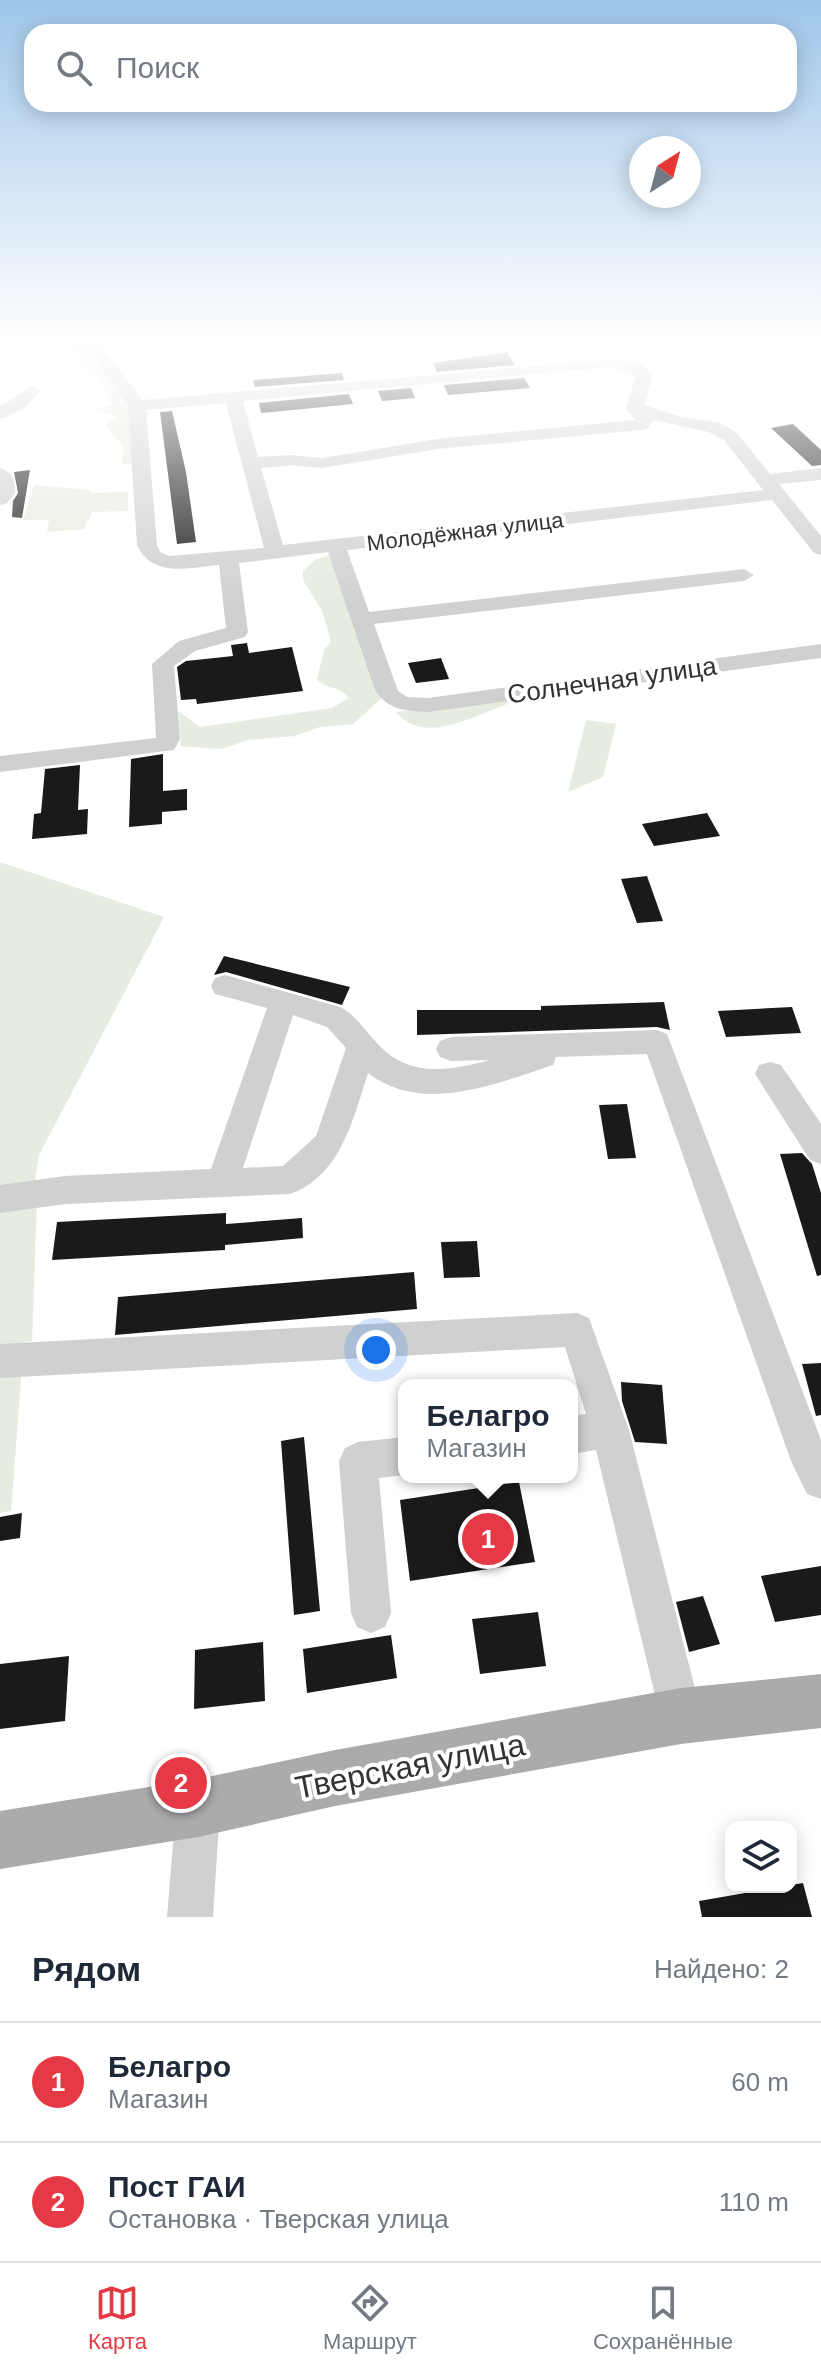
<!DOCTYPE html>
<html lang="ru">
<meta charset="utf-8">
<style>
body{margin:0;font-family:Helvetica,sans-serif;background:#f6f6f7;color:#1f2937}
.controls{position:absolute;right:24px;bottom:24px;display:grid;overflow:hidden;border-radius:16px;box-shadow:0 4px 20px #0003}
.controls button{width:72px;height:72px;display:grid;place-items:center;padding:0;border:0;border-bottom:2px solid #e0e1e3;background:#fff;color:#1f2937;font:40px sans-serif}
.compass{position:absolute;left:629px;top:136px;width:72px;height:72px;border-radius:50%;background:#fff;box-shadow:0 4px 20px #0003;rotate:36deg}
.you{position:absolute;left:376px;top:1350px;width:28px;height:28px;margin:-20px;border:6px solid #fff;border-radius:50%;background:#1a73e8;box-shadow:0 0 0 12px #1a73e833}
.badge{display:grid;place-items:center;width:52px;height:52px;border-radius:50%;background:#e63946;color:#fff;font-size:26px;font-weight:700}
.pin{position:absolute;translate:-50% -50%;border:4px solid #fff;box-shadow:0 2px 8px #0006}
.popup{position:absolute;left:398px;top:1379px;width:180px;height:104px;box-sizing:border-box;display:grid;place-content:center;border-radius:16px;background:#fff;filter:drop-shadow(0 2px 6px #0005);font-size:26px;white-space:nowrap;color:#747a83}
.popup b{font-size:30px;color:#1f2937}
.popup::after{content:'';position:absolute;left:50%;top:100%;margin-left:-16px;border:16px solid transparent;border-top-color:#fff}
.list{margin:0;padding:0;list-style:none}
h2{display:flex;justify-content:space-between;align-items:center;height:104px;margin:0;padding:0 32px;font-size:34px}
h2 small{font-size:26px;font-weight:400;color:#747a83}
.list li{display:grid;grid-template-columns:52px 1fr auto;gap:24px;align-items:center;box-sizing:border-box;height:120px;padding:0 32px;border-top:2px solid #e0e1e3}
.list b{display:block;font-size:30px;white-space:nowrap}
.list p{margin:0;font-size:26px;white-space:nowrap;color:#747a83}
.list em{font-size:26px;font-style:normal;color:#747a83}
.icon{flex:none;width:44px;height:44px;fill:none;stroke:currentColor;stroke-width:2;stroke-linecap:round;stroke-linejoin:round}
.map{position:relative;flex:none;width:821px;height:1917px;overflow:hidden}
.search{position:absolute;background:#fff;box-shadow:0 4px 20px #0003;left:24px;right:24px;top:24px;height:88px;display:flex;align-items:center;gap:20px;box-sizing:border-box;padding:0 28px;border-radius:24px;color:#747a83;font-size:30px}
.sheet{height:344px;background:#fff}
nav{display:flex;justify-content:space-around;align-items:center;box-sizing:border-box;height:112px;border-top:2px solid #e0e1e3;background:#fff;font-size:22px;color:#747a83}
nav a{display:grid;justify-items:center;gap:4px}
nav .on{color:#e63946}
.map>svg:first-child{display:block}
.green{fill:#e6ecdf}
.building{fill:#1a1a1a}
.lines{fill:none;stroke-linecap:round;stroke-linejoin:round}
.minor{fill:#d0d0d0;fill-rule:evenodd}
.major{fill:#ababab;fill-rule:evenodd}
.labels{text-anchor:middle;stroke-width:8;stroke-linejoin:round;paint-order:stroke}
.far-street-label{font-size:22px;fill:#333;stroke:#fff}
.street-label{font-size:26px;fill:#333;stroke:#fff}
.near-street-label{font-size:32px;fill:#333;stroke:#fff}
</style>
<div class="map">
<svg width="821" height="1917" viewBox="0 0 821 1917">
<rect width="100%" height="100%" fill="#fff"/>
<g class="green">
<path d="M0,339l82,2 45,60 9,62 -14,2 1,-20 -17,-19 10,-9 -22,-8 18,-4 -12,-27 -38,-36 -62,7z"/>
<path d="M34,485l57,5v3l37,-1v19l-36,1 -8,17 -37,3 2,-12h-26z"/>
<path d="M335,554l50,141 -32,29 -33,3 -25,9 -47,4 -27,9 -40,-3 -3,-35 22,16 132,-19 17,-10c-9,-12 -22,-9 -32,-18l7,-30 7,-9 -9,-30 -19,-31v-9l13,-12z"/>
<path d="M508,700l2,3c-33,11 -85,44 -114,9z"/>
<path d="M586,720l30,4 -13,53 -35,15z"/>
<path d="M0,862l164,55 -125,238 -5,31 -34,5z"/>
<path d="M37,1199l-5,142 -32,6v-143z"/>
<path d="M22,1366l-11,145 -11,2v-142z"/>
</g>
<g class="building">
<path d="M507,352l8,13 -78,7 -4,-9z"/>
<path d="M342,373l2,7 -89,7 -2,-7z"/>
<path d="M524,378l6,10 -82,7 -4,-10z"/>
<path d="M411,388l4,10 -33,3 -4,-10z"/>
<path d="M349,394l4,10 -60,6 -32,3 -2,-10z"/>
<path d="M172,411l14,61 10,70 -19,2 -17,-132z"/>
<path d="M793,424l28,26v15l-9,1 -41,-38z"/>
<path d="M30,470l-8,48 -10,-1 1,-16 5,-8 -4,-21z"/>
<path d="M247,643l2,10 43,-6 11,44 -106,13 -1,-5 -15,1 -4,-33 9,-6 47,-5 -2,-11z"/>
<path d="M441,658l8,21 -33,4 -8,-20z"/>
<path d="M163,754v37l24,-2v21l-25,2v12l-33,3 2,-68z"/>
<path d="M80,765l-2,45 10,-1 -1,25 -55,5 2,-25 7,-1 4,-44z"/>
<path d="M707,813l13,23 -66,10 -12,-22z"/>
<path d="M647,876l16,45 -26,2 -16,-44z"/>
<path d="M224,956l126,31 -8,18 -116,-33 -12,3z"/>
<path d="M664,1002l6,28 -13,-3 -240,8v-25h124v-4z"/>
<path d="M792,1007l9,26 -75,4 -8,-26z"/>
<path d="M627,1104l9,54 -28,1 -9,-54z"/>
<path d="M802,1153l10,11 9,29v82l-4,1 -37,-122z"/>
<path d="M226,1213v11l76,-6 1,20 -78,7v5l-173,10 5,-38z"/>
<path d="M477,1241l3,36 -36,1 -3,-36z"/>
<path d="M414,1272l3,37 -302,26 3,-38z"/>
<path d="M821,1363v52l-5,1 -14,-52z"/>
<path d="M621,1382l41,3 5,59 -32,-2 -13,-41z"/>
<path d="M304,1437l16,174 -26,4 -13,-174z"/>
<path d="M519,1482l16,80 -125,19 -10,-81z"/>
<path d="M22,1513l-2,25 -20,3v-24z"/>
<path d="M821,1566v49l-46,7 -14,-46z"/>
<path d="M703,1596l17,48 -31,8 -13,-50z"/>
<path d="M538,1612l8,54 -66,8 -8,-55z"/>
<path d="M391,1635l6,43 -90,15 -4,-44z"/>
<path d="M263,1642l2,59 -71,8 1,-59z"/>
<path d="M69,1656l-4,65 -65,8v-65z"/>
<path d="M803,1883l9,34h-110l-3,-16z"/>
</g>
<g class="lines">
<g class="minor">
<path d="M81,339h16l45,61 477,-41 24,6 10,9 -9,31 37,12 39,6 16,9 34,42 51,-6v12l-42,4 42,52v19l-7,-2 -42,-53 -425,50 22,62 375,-43 10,6 -10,6 -370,43 24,67 9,6 21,1 393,-54v14l-393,54c-23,-1 -40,-2 -53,-22l-47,-138 -89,11 9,69 -3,5 -50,14 -21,15 6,73 -6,11 -174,22v-16l156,-18 -4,-74 27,-23 47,-13 -7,-63c-30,3 -67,13 -82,-20l-9,-139zM609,367l27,8 -10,33 9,12 -198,19 -115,19 -30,-3 -34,2 -15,-56zM226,403l38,145 -95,8 -9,-4 -3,-7 -11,-135zM653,420l56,12 15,8 39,50 -480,55 -22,-77 31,-3 30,3 115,-19 204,-19 6,-1z"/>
<path d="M32,386l8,5c-10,13 -24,24 -40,28v-12z"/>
<path d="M0,468c13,4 15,13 15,25l-8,10 -7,2z"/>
<path d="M225,975l115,32c16,8 25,24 37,36 31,35 72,28 113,17l-39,1 -11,-4 -4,-8 4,-8 11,-4 206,-7 10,4 154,406v59l-14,-5 -16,-33 -144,-407 -91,3 -3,8c-58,19 -131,50 -185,8 -15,46 -27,103 -78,121l-225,10 -65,9v-28l65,-9 146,-7 56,-161 -52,-14 -4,-8 4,-8zM293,1015l34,12 19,21 -30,88 -33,30 -40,2z"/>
<path d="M770,1062l11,3 40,59v40l-11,-4 -55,-86 4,-9z"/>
<path d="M577,1313l12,5 40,112 73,286 -6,15 -15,6 -15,-6 -6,-15 -64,-266 -24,4v-38l14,-2 -21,-67 -565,31v-34z"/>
<path d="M404,1437v38l-25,3 12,135 -6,14 -14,6 -14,-6 -6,-14 -12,-152 6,-13 13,-6z"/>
<path d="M198,1786l16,6 6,16 -7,109h-46l9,-109 6,-16z"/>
</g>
<path class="major" d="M821,1674v54l-140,16 -346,62 -137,31 -198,32v-58l198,-32 137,-29 346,-62z"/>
</g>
<linearGradient id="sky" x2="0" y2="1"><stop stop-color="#9ec6ea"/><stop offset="0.56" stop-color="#fff"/><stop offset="1" stop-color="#fff" stop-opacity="0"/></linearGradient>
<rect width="821" height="608" fill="url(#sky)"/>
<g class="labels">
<g class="far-street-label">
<text transform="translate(465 531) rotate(-7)" y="8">Молодёжная улица</text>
</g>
<g class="street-label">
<text transform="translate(612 680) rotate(-8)" y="9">Солнечная улица</text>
</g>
<g class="near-street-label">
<text transform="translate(410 1766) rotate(-11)" y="11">Тверская улица</text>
</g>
</g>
</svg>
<div class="controls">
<button><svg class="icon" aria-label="layers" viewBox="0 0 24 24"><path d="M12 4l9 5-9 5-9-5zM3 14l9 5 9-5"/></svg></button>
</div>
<svg class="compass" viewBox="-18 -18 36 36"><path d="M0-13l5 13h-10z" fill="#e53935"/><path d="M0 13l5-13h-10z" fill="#747a83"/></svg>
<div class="you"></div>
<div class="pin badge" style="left:488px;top:1539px">1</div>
<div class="popup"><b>Белагро</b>Магазин</div>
<div class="pin badge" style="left:181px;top:1783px">2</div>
<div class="search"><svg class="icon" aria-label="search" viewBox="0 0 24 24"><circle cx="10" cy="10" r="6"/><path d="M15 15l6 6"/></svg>Поиск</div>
</div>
<section class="sheet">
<h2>Рядом<small>Найдено: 2</small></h2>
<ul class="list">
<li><span class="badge">1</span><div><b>Белагро</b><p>Магазин</p></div><em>60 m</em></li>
<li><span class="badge">2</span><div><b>Пост ГАИ</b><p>Остановка · Тверская улица</p></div><em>110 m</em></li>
</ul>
</section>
<nav>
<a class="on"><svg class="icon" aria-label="map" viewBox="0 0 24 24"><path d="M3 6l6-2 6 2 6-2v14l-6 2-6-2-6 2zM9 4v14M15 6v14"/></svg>Карта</a>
<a><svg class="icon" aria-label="directions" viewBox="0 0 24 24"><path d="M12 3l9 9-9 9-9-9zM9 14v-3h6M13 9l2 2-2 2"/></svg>Маршрут</a>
<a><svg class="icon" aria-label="saved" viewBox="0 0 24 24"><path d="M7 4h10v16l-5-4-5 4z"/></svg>Сохранённые</a>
</nav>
